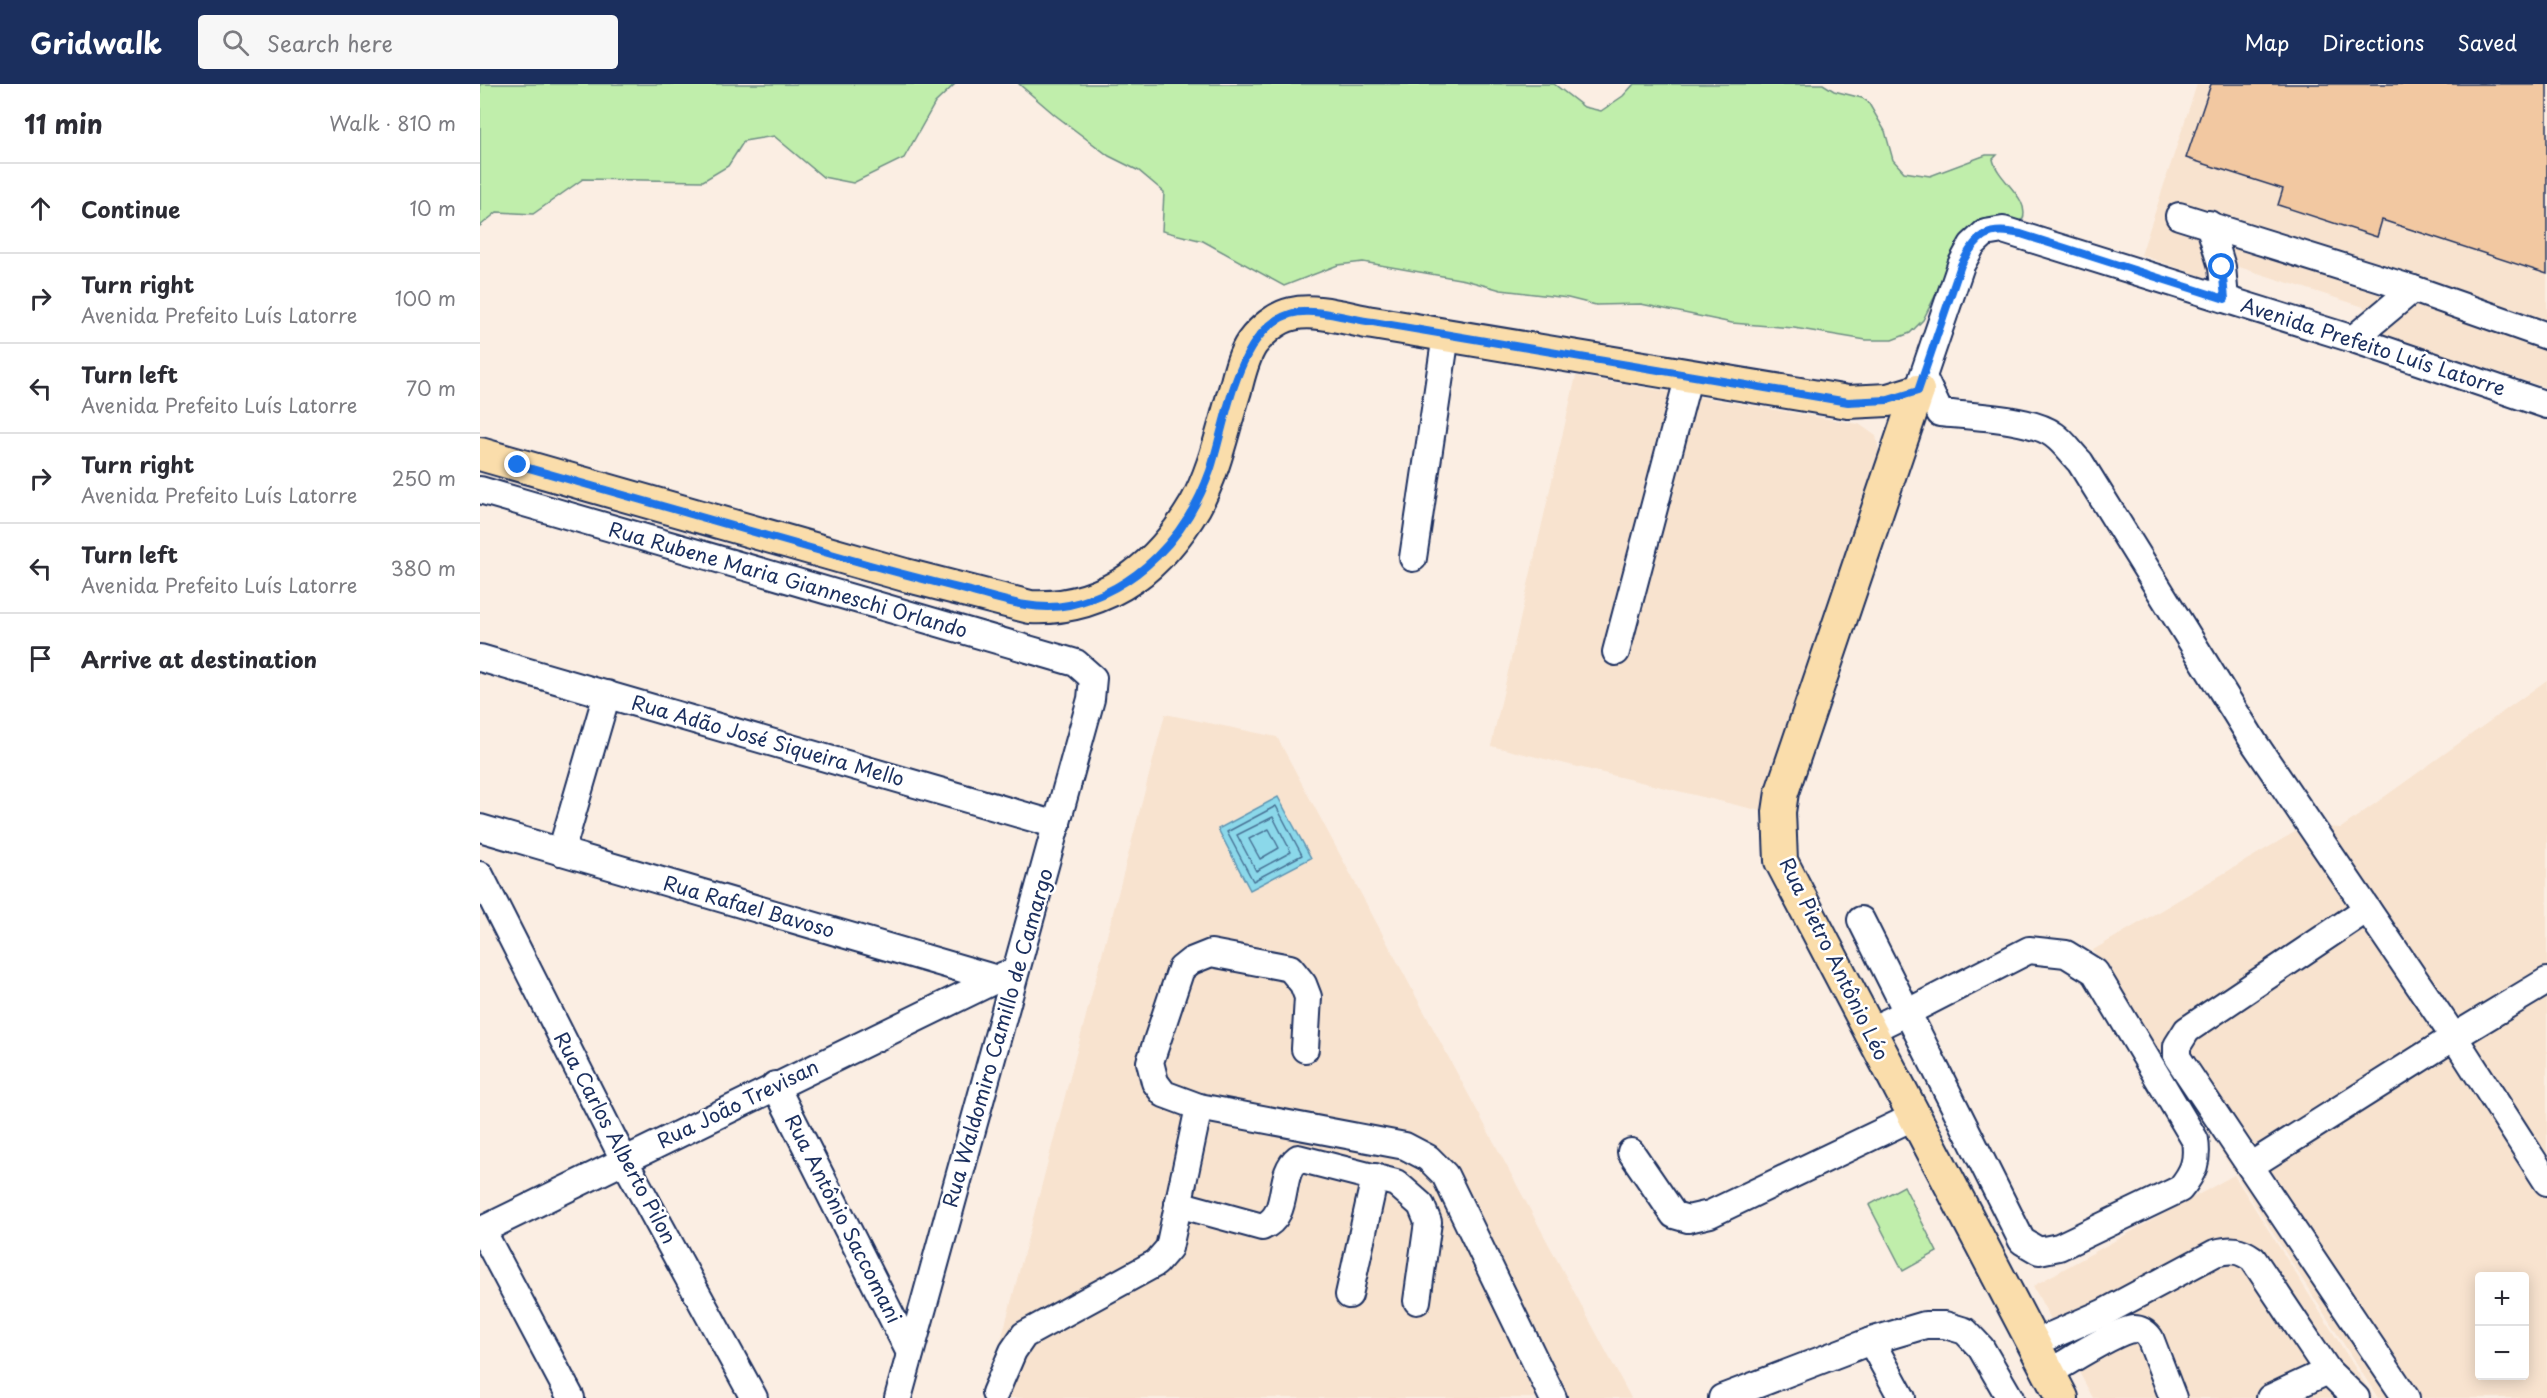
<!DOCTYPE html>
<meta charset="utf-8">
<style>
body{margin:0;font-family:"Playpen Sans",sans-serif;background:#f7f7f7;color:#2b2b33}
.controls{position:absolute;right:18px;bottom:18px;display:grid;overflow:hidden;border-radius:6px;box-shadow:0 3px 15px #0003}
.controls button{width:54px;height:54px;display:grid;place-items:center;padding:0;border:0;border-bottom:2px solid #e1e1e2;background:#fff;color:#2b2b33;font:30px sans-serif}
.stop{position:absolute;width:18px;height:18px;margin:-14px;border:4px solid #1a73e8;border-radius:50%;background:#fff}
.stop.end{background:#1a73e8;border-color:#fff;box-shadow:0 2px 6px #0008}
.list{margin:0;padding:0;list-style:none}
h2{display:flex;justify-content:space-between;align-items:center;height:78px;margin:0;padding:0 24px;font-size:26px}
h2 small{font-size:20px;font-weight:400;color:#7c7c81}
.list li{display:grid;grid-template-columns:39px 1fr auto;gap:18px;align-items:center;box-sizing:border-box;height:90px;padding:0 24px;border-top:2px solid #e1e1e2}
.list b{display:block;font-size:22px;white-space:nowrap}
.list p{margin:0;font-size:20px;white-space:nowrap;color:#7c7c81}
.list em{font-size:20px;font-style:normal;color:#7c7c81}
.icon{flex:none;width:33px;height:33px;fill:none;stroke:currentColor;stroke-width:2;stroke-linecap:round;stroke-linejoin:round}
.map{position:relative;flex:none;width:2067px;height:1314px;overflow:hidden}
header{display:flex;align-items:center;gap:36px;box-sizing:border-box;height:84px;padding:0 30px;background:#1b2f5e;color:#fff}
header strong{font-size:28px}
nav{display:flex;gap:33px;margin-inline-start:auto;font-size:21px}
.search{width:420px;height:54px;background:#f7f7f7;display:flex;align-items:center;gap:15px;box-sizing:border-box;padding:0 21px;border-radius:6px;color:#7c7c81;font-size:22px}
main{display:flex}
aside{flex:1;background:#fff}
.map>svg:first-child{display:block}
.built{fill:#f8e3cf;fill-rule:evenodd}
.green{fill:#c0eeab;stroke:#6e8e84;stroke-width:1.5}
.water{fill:#8bd8ea;stroke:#5e94b2;stroke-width:1.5}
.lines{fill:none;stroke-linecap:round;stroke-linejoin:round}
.shore{stroke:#487396;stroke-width:1.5}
.building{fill:#f2c8a1;stroke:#1b2f5e;stroke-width:1.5}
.minor-casing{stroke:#1b2f5e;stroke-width:30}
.major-casing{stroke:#1b2f5e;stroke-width:36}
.minor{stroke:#fff;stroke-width:26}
.major{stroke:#faddab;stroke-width:32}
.route{stroke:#1a73e8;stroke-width:8}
.labels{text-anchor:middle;stroke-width:5;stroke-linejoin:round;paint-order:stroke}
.street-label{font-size:20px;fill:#1b2f5e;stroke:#fff}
</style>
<header>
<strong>Gridwalk</strong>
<div class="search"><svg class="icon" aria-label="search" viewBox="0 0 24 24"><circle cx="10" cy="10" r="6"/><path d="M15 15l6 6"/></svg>Search here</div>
<nav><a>Map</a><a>Directions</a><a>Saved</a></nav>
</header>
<main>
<aside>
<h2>11 min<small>Walk · 810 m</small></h2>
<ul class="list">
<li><svg class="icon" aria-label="ahead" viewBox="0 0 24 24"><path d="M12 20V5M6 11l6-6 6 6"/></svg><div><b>Continue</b></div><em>10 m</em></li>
<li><svg class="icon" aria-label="right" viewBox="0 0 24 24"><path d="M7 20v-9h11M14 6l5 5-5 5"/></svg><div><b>Turn right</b><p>Avenida Prefeito Luís Latorre</p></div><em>100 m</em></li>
<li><svg class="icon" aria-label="left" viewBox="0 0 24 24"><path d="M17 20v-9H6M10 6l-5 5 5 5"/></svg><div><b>Turn left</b><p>Avenida Prefeito Luís Latorre</p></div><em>70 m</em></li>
<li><svg class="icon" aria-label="right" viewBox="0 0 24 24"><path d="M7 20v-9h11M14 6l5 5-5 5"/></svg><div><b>Turn right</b><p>Avenida Prefeito Luís Latorre</p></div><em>250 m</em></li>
<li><svg class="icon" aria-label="left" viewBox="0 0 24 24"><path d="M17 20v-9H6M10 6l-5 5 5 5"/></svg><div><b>Turn left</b><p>Avenida Prefeito Luís Latorre</p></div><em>380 m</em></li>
<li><svg class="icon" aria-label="arrive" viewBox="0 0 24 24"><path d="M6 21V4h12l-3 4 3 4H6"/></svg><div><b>Arrive at destination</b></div></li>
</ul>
</aside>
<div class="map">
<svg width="2067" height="1314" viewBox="0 0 2067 1314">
<rect width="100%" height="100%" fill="#fbeee3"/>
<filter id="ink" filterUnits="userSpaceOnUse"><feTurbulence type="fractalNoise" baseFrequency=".0167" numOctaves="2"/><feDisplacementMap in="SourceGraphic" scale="12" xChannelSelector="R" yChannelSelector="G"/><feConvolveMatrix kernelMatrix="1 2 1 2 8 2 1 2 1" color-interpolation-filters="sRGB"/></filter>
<g filter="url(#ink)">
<g class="built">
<path d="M1717,0h350v304l-165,-54 -18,-27 -131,-42 -29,12 -63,-22z"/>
<path d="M1096,292l283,48 17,12 6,28 -121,347 -270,-65z"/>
<path d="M2067,596v718h-169l-285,-448 212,-124 36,2zM2000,1192h44v100h-44z"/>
<path d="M685,630l112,23 354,661h-645z"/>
<path d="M1754,1091l140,223h-281l-60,-112z"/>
</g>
<g class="green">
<path d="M0,0h475l-20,19 -31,55 -51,25 -30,-6 -49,-41 -30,5 -16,25 -25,15 -120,-2 -50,35 -36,-2 -17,14z"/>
<path d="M539,0h535l30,23 17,4 22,-15 11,-12h189l11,7 28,7 6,4 17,29 8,29 11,12 26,4 56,-21h11l-4,4c4,21 37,38 30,60l-68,37 -32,64 -13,13 -18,7h-26l-72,-12 -62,-5 -91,-19 -45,1 -28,-7 -67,-8 -36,-10 -102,-18 -25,3 -54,21 -81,-45 -41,-10 2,-39 -25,-21 -30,-15 -54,-41z"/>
<path d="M1424,1102l33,66 -34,19 -34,-66z"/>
</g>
<path class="water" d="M798,713l33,61 -61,32 -32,-61z"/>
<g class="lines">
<g class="shore">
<path d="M796,722l26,49 -49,26 -26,-49z"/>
<path d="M793,733l18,35 -35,19 -19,-36z"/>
<path d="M789,745l10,19 -19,11 -11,-20z"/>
</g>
</g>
<path class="building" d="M1731,0h336v190l-165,-54 -5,17 -99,-32 5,-16 -97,-31z"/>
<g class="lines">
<g class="minor-casing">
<g id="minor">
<path d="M1699,132l234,73 134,47"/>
<path d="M1729,140l13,43 3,32"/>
<path d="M1873,255l60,-50"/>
<path d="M1443,293l17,36c28,3 92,5 114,22 10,7 17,18 26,27l175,282 199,293 93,145"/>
<path d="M1438,307l43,-126 11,-20 13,-12 18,-3 350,109 194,66"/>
<path d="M0,406l596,173 17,15 -2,21 -193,699"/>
<path d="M933,474l33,-223"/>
<path d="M1136,568l73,-277"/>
<path d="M0,574l577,167"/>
<path d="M0,744l517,151 7,-4"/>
<path d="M81,768l46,-158"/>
<path d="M0,791l144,285 130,238"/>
<path d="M1381,836l161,321 17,10 20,-4 121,-58c14,-17 18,-28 15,-49l-100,-168 -29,-18 -37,-4 -121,62 -39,19"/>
<path d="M825,965l3,-52 -5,-13 -13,-16 -79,-15 -20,8 -10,8 -31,93 5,20 9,12 35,13 206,39 23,12 17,17 108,223"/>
<path d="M295,1001l135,268"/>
<path d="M1151,1068l43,63 14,4 22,-5 203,-97"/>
<path d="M1770,1082l-73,-109v-11l10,-16 180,-121"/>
<path d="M698,1120l84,23c30,-12 14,-52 36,-69l98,25 25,22 7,17 -11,79"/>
<path d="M2,1146l89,168"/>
<path d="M0,1147l517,-252"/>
<path d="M869,1211l26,-118"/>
<path d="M1391,1257l31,57"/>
<path d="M1552,1260l71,-31 112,-60c16,-4 24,-4 38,6l75,112 28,27"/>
<path d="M1568,1289c19,-10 68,-43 86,-44 8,0 12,4 16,9l23,60"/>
<path d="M515,1309l18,-42 11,-16 132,-72 13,-15 30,-141"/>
<path d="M1242,1314l149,-57 54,-16h20l20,6 16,17 29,50"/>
<path d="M1790,1314l58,-27"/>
<path d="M1926,1314l-156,-232 204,-129 93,-56"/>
</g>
</g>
<g class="major-casing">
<g id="major">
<path d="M1438,307l-136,401 -3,20 2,49 281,537"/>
<path d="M0,370l425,121 125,32c37,2 73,-9 103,-30 25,-18 46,-44 62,-71 20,-36 28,-78 40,-116 4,-15 8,-34 17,-47 9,-12 25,-26 40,-29 24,-6 56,5 81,9l475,79 40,-2 30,-9"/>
</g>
</g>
<use href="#minor" class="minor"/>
<use href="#major" class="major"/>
</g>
</g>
<g class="lines" filter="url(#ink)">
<path class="route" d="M38,381c117,33 235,67 352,100 32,9 64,17 96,25 34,9 68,22 103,15 68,-15 118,-69 141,-134 16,-47 26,-140 80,-157 24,-7 59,5 83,8l475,80 40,-2 30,-9 43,-126c16,-30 26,-39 60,-31l204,65 -3,-32"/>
</g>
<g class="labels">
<g class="street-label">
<text transform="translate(1893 263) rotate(18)" y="7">Avenida Prefeito Luís Latorre</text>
<text transform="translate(308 496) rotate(16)" y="7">Rua Rubene Maria Gianneschi Orlando</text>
<text transform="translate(288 657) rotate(16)" y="7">Rua Adão José Siqueira Mello</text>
<text transform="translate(269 823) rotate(16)" y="7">Rua Rafael Bavoso</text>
<text transform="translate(1354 875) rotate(64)" y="7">Rua Pietro Antônio Léo</text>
<text transform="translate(518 954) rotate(-74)" y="7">Rua Waldomiro Camillo de Camargo</text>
<text transform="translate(258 1020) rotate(-26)" y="7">Rua João Trevisan</text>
<text transform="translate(135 1054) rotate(62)" y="7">Rua Carlos Alberto Pilon</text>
<text transform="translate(363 1135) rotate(63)" y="7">Rua Antônio Saccomani</text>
</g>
</g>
</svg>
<div class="controls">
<button>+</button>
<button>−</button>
</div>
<div class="stop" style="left:1742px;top:183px"></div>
<div class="stop end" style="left:38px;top:381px"></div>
</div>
</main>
